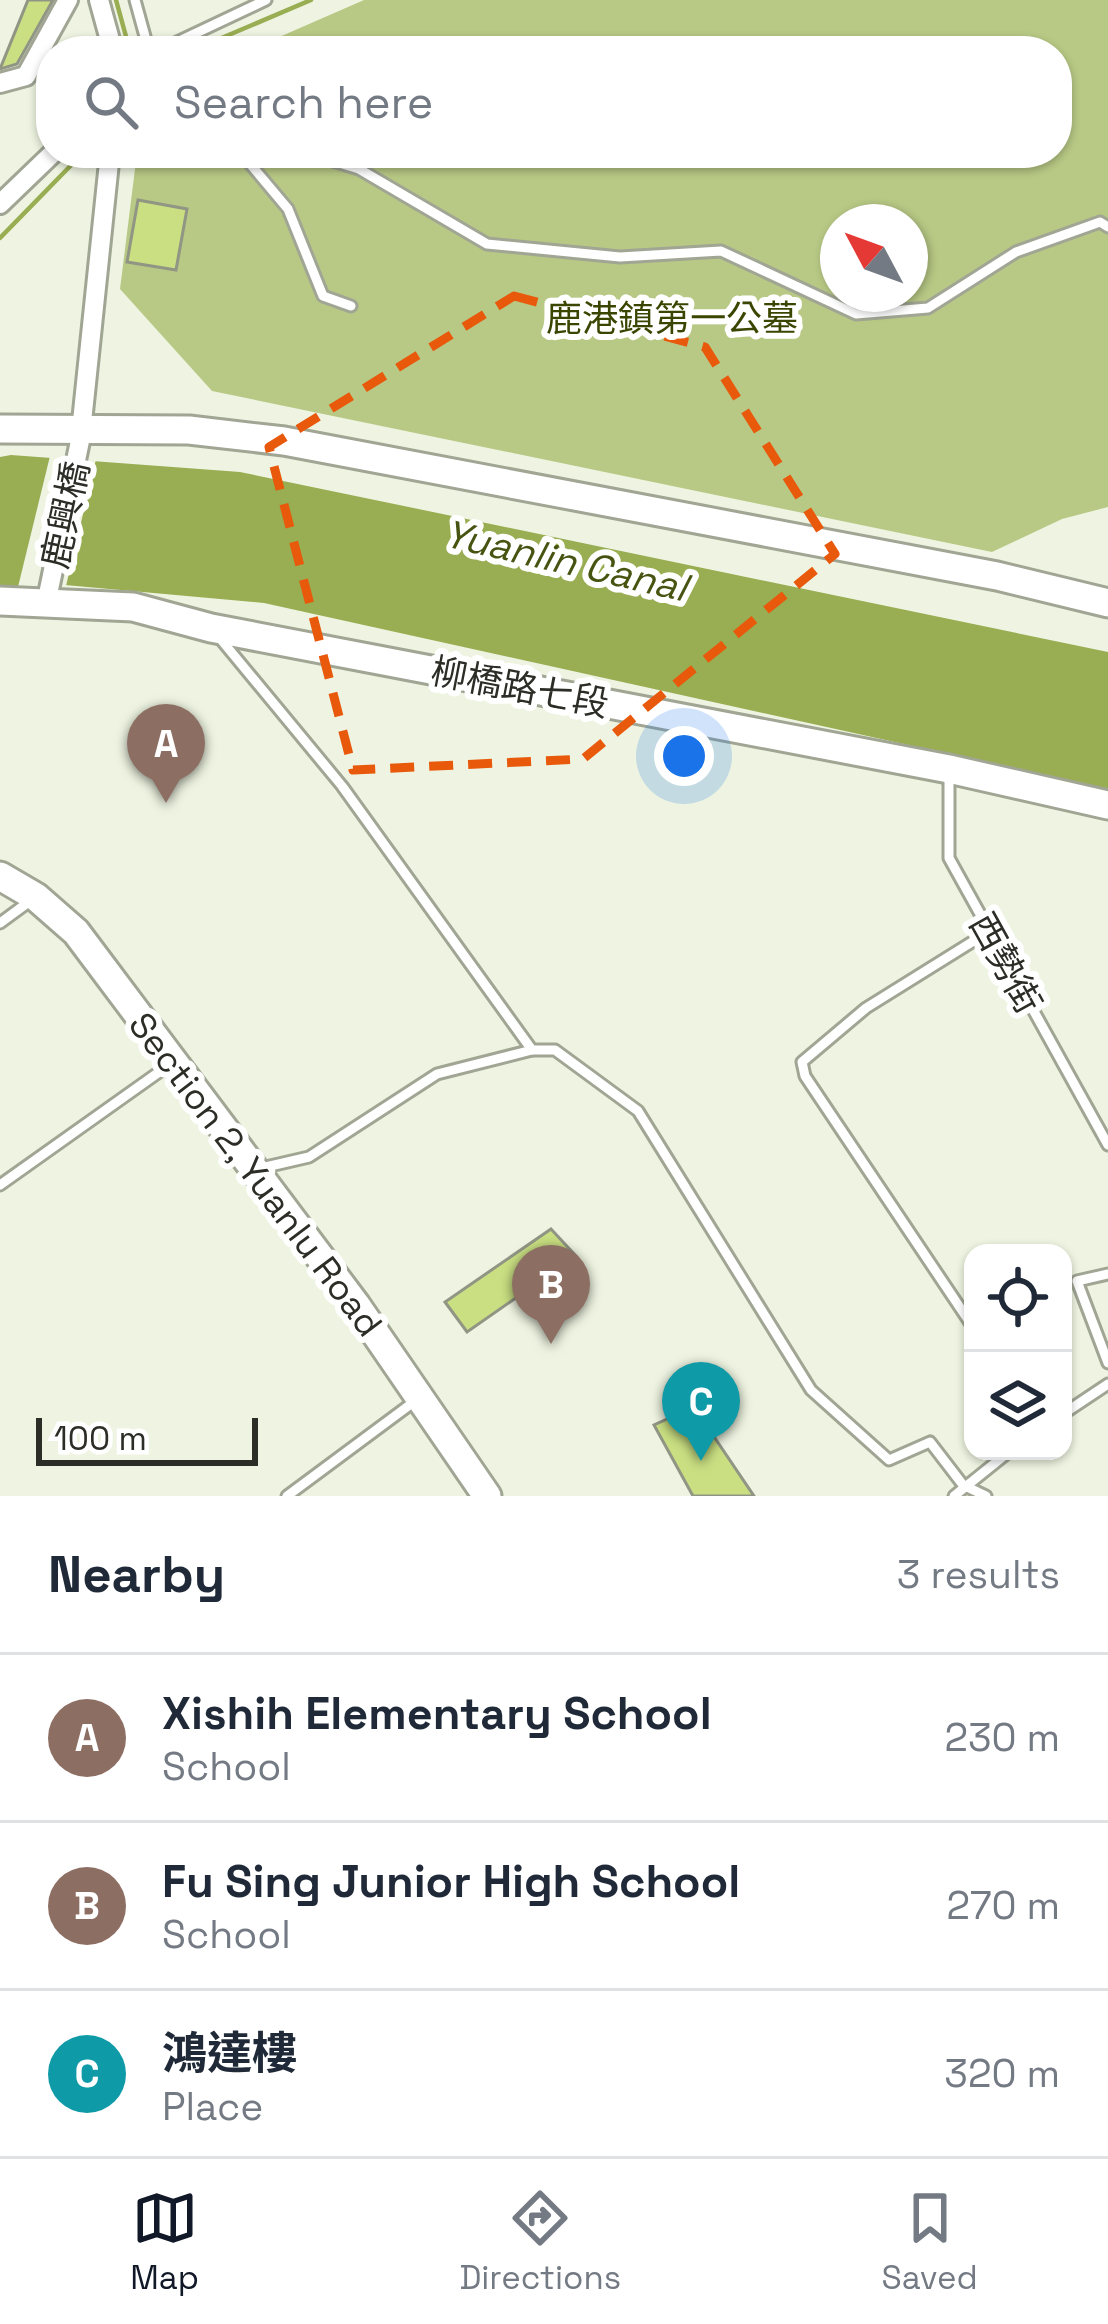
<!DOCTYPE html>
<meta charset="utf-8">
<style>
body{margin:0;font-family:"Space Grotesk","Noto Sans TC",sans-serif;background:#f6f6f7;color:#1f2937}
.controls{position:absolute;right:36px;bottom:36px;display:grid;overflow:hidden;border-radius:24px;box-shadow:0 3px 9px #0004}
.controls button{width:108px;height:108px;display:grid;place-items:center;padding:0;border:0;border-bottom:3px solid #e0e1e3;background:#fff;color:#1f2937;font:60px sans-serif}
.compass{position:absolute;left:820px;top:204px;width:108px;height:108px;border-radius:50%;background:#fff;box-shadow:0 3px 9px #0004;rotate:311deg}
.scale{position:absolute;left:36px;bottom:30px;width:222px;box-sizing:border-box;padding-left:12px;border:6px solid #2b2d26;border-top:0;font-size:33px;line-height:42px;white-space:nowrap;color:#2b2d26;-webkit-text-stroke:9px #fff;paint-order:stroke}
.you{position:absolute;left:684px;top:756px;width:42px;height:42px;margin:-30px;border:9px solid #fff;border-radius:50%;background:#1a73e8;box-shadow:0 0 0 18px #1a73e833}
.badge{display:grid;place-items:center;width:78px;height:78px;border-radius:50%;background:#111827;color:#fff;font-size:39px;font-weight:700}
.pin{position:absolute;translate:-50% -99px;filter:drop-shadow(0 3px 6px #0008)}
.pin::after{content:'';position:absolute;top:63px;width:42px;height:36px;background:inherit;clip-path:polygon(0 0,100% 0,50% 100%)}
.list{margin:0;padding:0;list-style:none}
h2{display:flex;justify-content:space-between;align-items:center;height:156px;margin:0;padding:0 48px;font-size:51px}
h2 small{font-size:39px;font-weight:400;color:#747a83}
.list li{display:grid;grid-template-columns:78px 1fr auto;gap:36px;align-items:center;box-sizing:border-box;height:168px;padding:0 48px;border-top:3px solid #e0e1e3}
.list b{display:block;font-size:45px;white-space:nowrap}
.list p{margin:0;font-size:39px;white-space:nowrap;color:#747a83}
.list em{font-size:39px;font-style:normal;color:#747a83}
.icon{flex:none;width:66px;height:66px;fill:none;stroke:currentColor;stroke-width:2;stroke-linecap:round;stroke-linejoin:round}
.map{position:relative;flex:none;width:1108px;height:1496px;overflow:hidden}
.search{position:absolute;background:#fff;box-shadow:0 3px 9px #0004;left:36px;right:36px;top:36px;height:132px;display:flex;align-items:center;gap:30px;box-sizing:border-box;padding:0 42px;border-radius:48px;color:#747a83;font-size:45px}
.sheet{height:660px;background:#fff}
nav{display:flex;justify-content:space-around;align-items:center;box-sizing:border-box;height:168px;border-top:3px solid #e0e1e3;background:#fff;font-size:33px;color:#747a83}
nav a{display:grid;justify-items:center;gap:6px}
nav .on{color:#111827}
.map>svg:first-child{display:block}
.green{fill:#b8c985;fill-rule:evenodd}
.water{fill:#99ad52}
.pier{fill:#eef4e1}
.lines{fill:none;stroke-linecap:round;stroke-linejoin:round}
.stream{stroke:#99ad52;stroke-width:4.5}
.building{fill:#c9df82;stroke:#909584;stroke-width:3}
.service-casing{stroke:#a0a594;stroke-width:15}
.minor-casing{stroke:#a0a594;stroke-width:24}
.secondary-casing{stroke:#a0a594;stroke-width:33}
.service{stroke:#fff;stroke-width:9}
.minor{stroke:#fff;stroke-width:18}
.secondary{stroke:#fff;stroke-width:27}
.marked{fill:none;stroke:#e8590c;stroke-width:9;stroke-dasharray:24 15;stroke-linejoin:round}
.labels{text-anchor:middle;stroke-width:12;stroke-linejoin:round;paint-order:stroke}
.park-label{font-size:36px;fill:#3a4600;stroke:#fff}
.street-label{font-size:36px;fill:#2b2d26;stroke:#fff}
.water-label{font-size:39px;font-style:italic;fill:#475411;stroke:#fff}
</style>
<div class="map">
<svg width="1108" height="1496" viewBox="0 0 1108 1496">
<rect width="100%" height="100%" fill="#eef4e1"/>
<path class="green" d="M364,0h744v507l-46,12 -70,33 -780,-161 -92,-102 17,-136h920v-102h-810zM838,222h72v72h-72z"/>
<path class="water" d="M11,455l229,17 868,180v137l-844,-186 -221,-20 -43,6v-132z"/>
<path class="pier" d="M51,452l46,3 -31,131 -49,5z"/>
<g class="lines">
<g class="stream">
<path d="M116,0l14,51"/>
<path d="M191,51l120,-51"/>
<path d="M0,238l83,-85"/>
</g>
</g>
<g class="building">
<path d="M28,0h25l-36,64 -17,5z"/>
<path d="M138,200l49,9 -11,61 -49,-8z"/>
<path d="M551,1229l25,27 -109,76 -22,-30z"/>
<path d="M694,1407l60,89h-61l-39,-71z"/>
</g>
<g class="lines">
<g class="service-casing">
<g id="service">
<path d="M135,0l14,51"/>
<path d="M158,51l108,-51"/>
<path d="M241,153l47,56 35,87 28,10"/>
<path d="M306,153l53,16 128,75 133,13 101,-6 135,63 72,-6 88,-56 84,-30 8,5"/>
<path d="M218,636l124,150 190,264h23l83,61 173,279 78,70 41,-18 33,43 23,11"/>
<path d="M949,771v87l159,287"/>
<path d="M0,923l30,-22"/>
<path d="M257,1169l52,-12 128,-83 95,-24"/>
<path d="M0,1185l169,-120"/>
<path d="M1108,1274l-31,7 31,82"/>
<path d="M973,1327l-168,-251 -3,-14 64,-54 122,-76"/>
<path d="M1063,1414l45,-30"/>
<path d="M287,1496l128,-95"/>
<path d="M954,1496l56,-45"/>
</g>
</g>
<g class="minor-casing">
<g id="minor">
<path d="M99,0l14,51"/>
<path d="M0,83l26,-7 42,-76"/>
<path d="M0,204l53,-51"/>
<path d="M47,599l33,-158 30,-288"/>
</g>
</g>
<g class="secondary-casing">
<g id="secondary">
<path d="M0,429l189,1 95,11 713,135 111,27"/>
<path d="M0,601l133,6 78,21 738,141 159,36"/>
<path d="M0,876l36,21 40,35 280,373 131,191"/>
</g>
</g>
<use href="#service" class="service"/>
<use href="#minor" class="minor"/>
<use href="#secondary" class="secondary"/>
</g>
<path class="marked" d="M514,296l191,51 130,207 -252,205 -230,11 -84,-323z"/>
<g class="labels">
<g class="park-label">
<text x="672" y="331">鹿港鎮第一公墓</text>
</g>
<g class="street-label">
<text transform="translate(65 515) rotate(-78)" y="13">鹿興橋</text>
<text transform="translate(520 687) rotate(11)" y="13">柳橋路七段</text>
<text transform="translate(1006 963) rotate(61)" y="13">西勢街</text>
<text transform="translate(256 1174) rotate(53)" y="13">Section 2, Yuanlu Road</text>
</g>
<g class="water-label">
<text transform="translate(566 560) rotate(13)" y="14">Yuanlin Canal</text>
</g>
</g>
</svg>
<div class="controls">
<button><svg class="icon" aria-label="locate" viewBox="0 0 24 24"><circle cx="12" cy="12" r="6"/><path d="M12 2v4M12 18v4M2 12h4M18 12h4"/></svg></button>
<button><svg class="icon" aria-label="layers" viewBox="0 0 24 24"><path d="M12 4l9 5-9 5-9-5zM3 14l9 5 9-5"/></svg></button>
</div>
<svg class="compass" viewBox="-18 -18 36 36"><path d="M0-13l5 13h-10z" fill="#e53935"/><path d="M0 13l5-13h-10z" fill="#747a83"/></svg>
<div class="scale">100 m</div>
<div class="you"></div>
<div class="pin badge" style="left:166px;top:803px;background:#8d6e63">A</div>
<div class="pin badge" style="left:551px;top:1344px;background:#8d6e63">B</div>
<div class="pin badge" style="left:701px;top:1461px;background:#0f9aa8">C</div>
<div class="search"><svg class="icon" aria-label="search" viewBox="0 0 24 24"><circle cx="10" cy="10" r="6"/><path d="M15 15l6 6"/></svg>Search here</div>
</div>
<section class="sheet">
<h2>Nearby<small>3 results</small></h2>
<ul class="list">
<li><span class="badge" style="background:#8d6e63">A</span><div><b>Xishih Elementary School</b><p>School</p></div><em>230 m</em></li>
<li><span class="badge" style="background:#8d6e63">B</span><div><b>Fu Sing Junior High School</b><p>School</p></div><em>270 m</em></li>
<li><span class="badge" style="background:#0f9aa8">C</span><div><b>鴻達樓</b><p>Place</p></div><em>320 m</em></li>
</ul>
</section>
<nav>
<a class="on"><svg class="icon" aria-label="map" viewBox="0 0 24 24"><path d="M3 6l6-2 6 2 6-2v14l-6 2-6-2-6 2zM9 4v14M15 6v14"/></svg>Map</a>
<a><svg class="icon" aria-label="directions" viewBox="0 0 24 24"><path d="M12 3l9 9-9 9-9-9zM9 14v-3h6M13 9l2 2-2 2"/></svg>Directions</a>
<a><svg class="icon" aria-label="saved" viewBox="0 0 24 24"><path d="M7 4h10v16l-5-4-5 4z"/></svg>Saved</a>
</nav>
